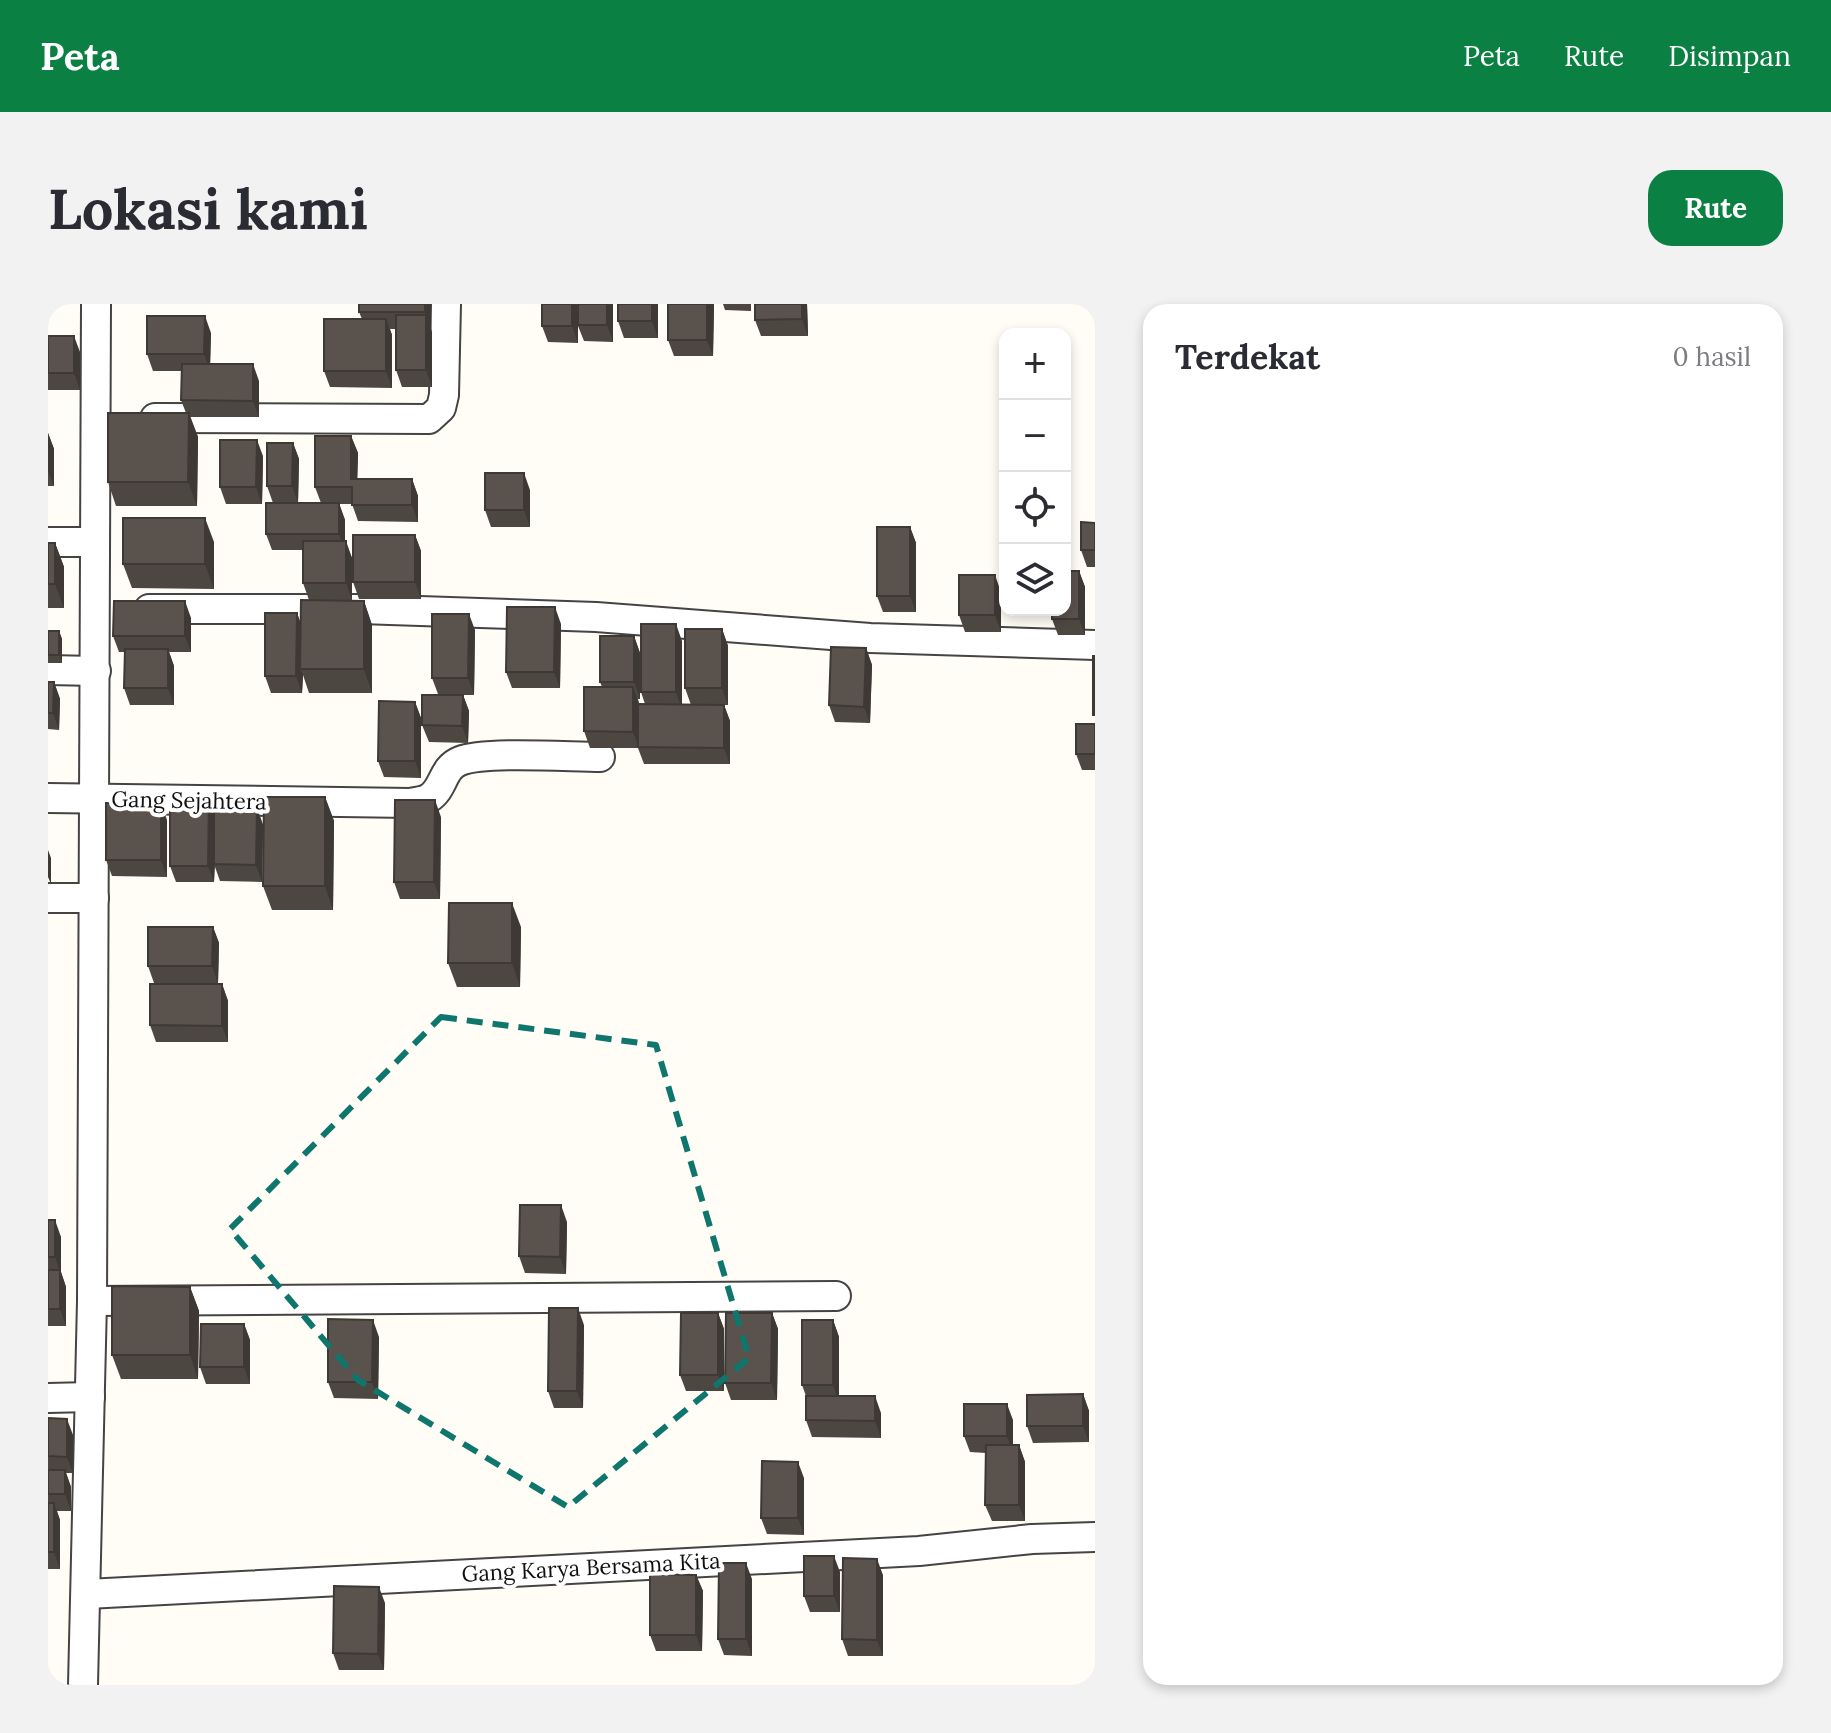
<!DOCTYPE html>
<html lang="id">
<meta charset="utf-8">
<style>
body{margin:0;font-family:Lora,serif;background:#f2f2f3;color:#2b2b33}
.controls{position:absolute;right:24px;top:24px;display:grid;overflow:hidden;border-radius:16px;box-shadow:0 4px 12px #0003}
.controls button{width:72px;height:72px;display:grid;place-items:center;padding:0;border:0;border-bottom:2px solid #e1e1e2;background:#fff;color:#2b2b33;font:40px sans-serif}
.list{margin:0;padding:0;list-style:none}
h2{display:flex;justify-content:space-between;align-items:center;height:104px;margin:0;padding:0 32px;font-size:34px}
h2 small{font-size:26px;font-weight:400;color:#7c7c81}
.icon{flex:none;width:44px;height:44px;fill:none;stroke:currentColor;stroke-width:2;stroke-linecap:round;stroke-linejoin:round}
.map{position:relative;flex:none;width:1047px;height:1381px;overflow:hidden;border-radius:24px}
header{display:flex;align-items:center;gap:48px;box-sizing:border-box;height:112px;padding:0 40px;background:#0b8043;color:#fff}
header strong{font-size:38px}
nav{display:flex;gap:44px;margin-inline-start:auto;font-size:28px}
.intro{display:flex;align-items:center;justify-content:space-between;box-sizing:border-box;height:192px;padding:0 48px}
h1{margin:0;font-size:56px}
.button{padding:20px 36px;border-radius:24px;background:#0b8043;color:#fff;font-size:28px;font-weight:700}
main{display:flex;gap:48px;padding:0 48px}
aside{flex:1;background:#fff;border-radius:24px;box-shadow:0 4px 12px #0003}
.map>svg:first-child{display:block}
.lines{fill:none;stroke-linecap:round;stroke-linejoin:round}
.minor-casing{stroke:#444;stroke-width:32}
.minor{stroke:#fff;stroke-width:28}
.wall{fill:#4d4742}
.shaded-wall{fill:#3f3936}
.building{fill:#5a524d;stroke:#3f3936;stroke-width:2}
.marked{fill:none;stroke:#0f766e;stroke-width:6;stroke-dasharray:16 10;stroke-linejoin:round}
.labels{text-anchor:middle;stroke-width:8;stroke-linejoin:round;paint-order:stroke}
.street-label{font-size:22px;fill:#111;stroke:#fff}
</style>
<header>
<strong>Peta</strong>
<nav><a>Peta</a><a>Rute</a><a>Disimpan</a></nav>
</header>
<div class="intro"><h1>Lokasi kami</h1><a class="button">Rute</a></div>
<main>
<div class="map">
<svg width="1047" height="1381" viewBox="0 0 1047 1381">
<rect width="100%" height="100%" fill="#fffdf5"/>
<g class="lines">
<g class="minor-casing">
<g id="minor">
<path d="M107,114l274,1 12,-11 3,-13 2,-91"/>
<path d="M0,238h47"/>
<path d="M101,305h211l236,8 274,21 225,7"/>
<path d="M0,366l48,1"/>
<path d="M0,494l362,5c6,-1 14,-2 19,-5 15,-9 13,-30 31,-37 25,-10 109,-4 140,-4"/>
<path d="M0,594h46"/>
<path d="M44,997l744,-5"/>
<path d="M0,1094l42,-1"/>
<path d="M39,1290l832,-43 113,-12 63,-2"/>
<path d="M35,1381l9,-384 4,-997"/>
</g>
</g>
<use href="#minor" class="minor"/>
</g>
<g class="wall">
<path d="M383,0l1,83h-30l-6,-17v-41h-6l2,6v53l-62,-1 -6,-16 38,-52 -3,-7z"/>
<path d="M565,0v38l-29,-1 -6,-15v17l-30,-1 -6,-16z"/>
<path d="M610,0v34h-34l-6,-17z"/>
<path d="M620,0h46l-1,52h-39l-6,-16z"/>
<path d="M675,0h28v7l-26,-1z"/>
<path d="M759,0l1,32h-47l-6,-16z"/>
<path d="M163,29l-1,31 49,17v36h-69l8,20 -1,69h-81l-8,-24 78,-69 -5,-13 1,-29h-29l-6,-17z"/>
<path d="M0,32l32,16v38h-32z"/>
<path d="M0,129l6,16v37h-6z"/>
<path d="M303,132l7,17 -1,26h55l6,17v26l-60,-1 -6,-17h-13l6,16v21l7,17v42h-43l-6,-17v-33h-31l-6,-16 55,-31 -6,-16z"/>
<path d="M245,139l6,16 -1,44h-25l-6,-17z"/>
<path d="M215,152l-1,48h-36l-6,-17z"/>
<path d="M482,186v37h-39l-6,-17z"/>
<path d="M1047,219v44h-8l-6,-17z"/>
<path d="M862,223l6,16v69h-33l-6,-16z"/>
<path d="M367,231l6,16v48h-62l-6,-17z"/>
<path d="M166,238v47l-82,-1 -9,-24z"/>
<path d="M0,239h7l9,24v41h-16z"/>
<path d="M1031,267l6,16v48h-27l-6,-16z"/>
<path d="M953,288v40h-36l-6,-17z"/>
<path d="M316,297l8,24v68h-63l-6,-18 -1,18h-31l-6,-17 32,-63 4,11z"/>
<path d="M143,314v34h-22l5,14v39h-44l-6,-17 1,-36h-6l-6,-16z"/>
<path d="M513,320l-1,64h-48l-6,-16z"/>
<path d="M674,325l6,17v59h-4l6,16v43h-86l-6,-16h-48l-6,-17 18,-44 -2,-5 34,-46 6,17v46h-2l1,5h6l-4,-12 41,-51v64h9l-6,-17z"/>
<path d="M427,326l-1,65h-11l6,16 -1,32 -39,-1 -7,-17 16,-31 -6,-16z"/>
<path d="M0,327h11l3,8v24h-14z"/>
<path d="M818,344l6,17 -2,58 -35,-1 -6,-17z"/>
<path d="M0,378h6l6,17 -1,31 -11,-1z"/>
<path d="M367,398l6,16v60l-37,-1 -6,-16z"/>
<path d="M1047,420v46h-13l-6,-16z"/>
<path d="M277,493l9,24 -1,89h-61l-9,-24z"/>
<path d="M161,497l5,14 43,-7 6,17 -1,57 -42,-1 -5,-14 -1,15h-38l-6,-16z"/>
<path d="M393,513l-1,82h-40l-6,-17z"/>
<path d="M119,516v57l-55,-1 -6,-16z"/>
<path d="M165,623l6,16 -1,40h-64l-6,-17z"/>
<path d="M473,623l-1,60h-63l-9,-24z"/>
<path d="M174,680l6,17v41h-72l-6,-17z"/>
<path d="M0,916l13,17v35l5,15v39h-18z"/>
<path d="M519,918l-1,52 -41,-1 -6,-17z"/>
<path d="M142,983l9,24 -1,68h-77l-9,-24z"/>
<path d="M670,1009l6,16v62h-38l-6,-16z"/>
<path d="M724,1009l6,16 -1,71h-46l-6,-17z"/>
<path d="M785,1016l6,17v59l42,17v25l-69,-1 -6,-17v-24l-4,-11z"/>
<path d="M196,1020l6,16v44h-44l-6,-17z"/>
<path d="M536,1021l-1,83h-29l-6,-17z"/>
<path d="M331,1033l-1,62 -44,-1 -6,-16z"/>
<path d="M1035,1090l6,17v31l-56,1 -6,-17z"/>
<path d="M0,1114l25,17v38h-7l5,14v24h-14l3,9v49h-12z"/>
<path d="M965,1116v25h6l6,17v59h-33l-7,-16 1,-52 -16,-1 -6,-16z"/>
<path d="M756,1174v57l-37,-1 -6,-16z"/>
<path d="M792,1268v40h-30l-6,-16z"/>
<path d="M648,1271l7,16 -1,60h-46l-6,-16z"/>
<path d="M835,1271v81h-35l-6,-17z"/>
<path d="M704,1275v77l-28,-1 -6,-16z"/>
<path d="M337,1299l-1,67h-45l-6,-17z"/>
</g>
<g class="shaded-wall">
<path d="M377,0h6v25l-6,-17z"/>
<path d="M524,0h6v39l-6,-17z"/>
<path d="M559,0h6v38l-6,-17z"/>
<path d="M604,0h6v34l-6,-17z"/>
<path d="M659,0h7l-1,52 -6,-16z"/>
<path d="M754,0h5l1,32 -6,-17z"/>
<path d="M378,11l6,17v55l-6,-17z"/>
<path d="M157,12l6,17 -1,38 -6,-17z"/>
<path d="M338,15l6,16v53l-6,-17z"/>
<path d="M26,32l6,16v38l-6,-17z"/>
<path d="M205,60l6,17v36l-6,-16z"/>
<path d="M141,109l9,24 -1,69 -9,-24z"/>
<path d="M0,129l6,16v37l-6,-15z"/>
<path d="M303,132l7,17 -1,42 -6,-16z"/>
<path d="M209,136l6,16 -1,48 -6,-17z"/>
<path d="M245,139l6,16 -1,44 -6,-17z"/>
<path d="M476,169l6,17v37l-6,-17z"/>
<path d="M364,175l6,17v26l-6,-17z"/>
<path d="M291,199l6,17v31l-6,-17z"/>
<path d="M157,214l9,24v47l-9,-25z"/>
<path d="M862,223l6,16v69l-6,-16z"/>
<path d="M1017,230l2,6v30l-2,-6z"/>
<path d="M367,231l6,16v48l-6,-17z"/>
<path d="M298,237l6,17v42l-6,-17z"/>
<path d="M7,239l9,24v41l-9,-24z"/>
<path d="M1031,267l6,16v48l-6,-16z"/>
<path d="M947,271l6,17v40l-6,-17z"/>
<path d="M137,297l6,17v34l-6,-16z"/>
<path d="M316,297l8,24v68l-8,-24z"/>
<path d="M507,303l6,17 -1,64 -6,-16z"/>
<path d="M249,309l6,17 -3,39 3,6 -1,18 -6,-17z"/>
<path d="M421,310l6,16 -1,65 -6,-17z"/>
<path d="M628,320l6,17v68l-6,-17z"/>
<path d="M674,325l6,17v59l-6,-17z"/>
<path d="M11,327l3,8v24l-3,-8z"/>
<path d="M586,332l6,17v46l-6,-17z"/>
<path d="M818,344l6,17 -2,58 -6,-16z"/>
<path d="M120,345l6,17v39l-6,-17z"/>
<path d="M6,378l6,17 -1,31 -6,-17z"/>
<path d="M585,383l6,16v45l-6,-16z"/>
<path d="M415,391l6,16 -1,32 -6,-17z"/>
<path d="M367,398l6,16v60l-6,-17z"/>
<path d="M676,401l6,16v43l-6,-16z"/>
<path d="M277,493l9,24 -1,89 -8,-24z"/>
<path d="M387,496l6,17 -1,82 -6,-17z"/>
<path d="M161,497l6,17 -1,64 -6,-16z"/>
<path d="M113,499l6,17v57l-6,-17z"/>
<path d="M209,504l6,17 -1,57 -6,-17z"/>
<path d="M0,546l3,8v26l-3,-7z"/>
<path d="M464,599l9,24 -1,60 -8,-24z"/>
<path d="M165,623l6,16 -1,40 -6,-17z"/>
<path d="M174,680l6,17v41l-6,-16z"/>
<path d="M513,901l6,17 -1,52 -6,-17z"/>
<path d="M7,916l6,17v35l5,15v39l-6,-17v-37l-5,-15z"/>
<path d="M142,983l9,24 -1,68 -8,-24z"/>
<path d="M530,1004l6,17 -1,83 -6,-17z"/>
<path d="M670,1009l6,16v62l-6,-16z"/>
<path d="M724,1009l6,16 -1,71 -6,-17z"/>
<path d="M325,1016l6,17 -1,62 -6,-17z"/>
<path d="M785,1016l6,17v65l-6,-17z"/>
<path d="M196,1020l6,16v44l-6,-17z"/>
<path d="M1035,1090l6,17v31l-6,-16z"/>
<path d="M827,1092l6,17v25l-6,-17z"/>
<path d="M959,1100l6,16v33l-6,-17z"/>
<path d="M19,1115l6,16v38l-6,-16z"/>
<path d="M971,1141l6,17v59l-6,-16z"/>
<path d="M750,1158l6,16v57l-6,-17z"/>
<path d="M17,1166l6,17v24l-6,-17z"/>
<path d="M6,1199l6,17v49l-6,-17z"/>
<path d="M786,1252l6,16v40l-6,-16z"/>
<path d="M829,1255l6,16v81l-6,-16z"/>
<path d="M698,1259l6,16v77l-6,-17z"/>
<path d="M648,1271l7,16 -1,60 -6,-16z"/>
<path d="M331,1283l6,16 -1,67 -6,-16z"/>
</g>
<g class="building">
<rect x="311" y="0" width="66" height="8"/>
<rect x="494" y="0" width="30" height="22"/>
<rect x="530" y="0" width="29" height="21"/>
<rect x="570" y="0" width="34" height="17"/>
<rect x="620" y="0" width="39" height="36"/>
<path d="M707,0h47v15l-47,1z"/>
<rect x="348" y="11" width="30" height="55"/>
<path d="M99,12h58l-1,38h-57z"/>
<rect x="276" y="15" width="62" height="52"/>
<rect x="0" y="32" width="26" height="37"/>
<path d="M134,60h71v37l-72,-1z"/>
<path d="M60,109h81l-1,69h-80z"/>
<path d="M267,132h36v43h61v26h-60v-18h-37z"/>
<path d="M172,136h37l-1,47h-36z"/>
<path d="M219,139h26l-1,43h-25z"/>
<rect x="437" y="169" width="39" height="37"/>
<rect x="218" y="199" width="73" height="31"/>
<rect x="75" y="214" width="82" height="46"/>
<path d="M1033,218l14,1v27h-14z"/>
<rect x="954" y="219" width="3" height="31"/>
<rect x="829" y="223" width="33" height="69"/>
<rect x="305" y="231" width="62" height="47"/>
<rect x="255" y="237" width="43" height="42"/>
<rect x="0" y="239" width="7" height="41"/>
<path d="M1017,267h14v48h-27v-9h13z"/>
<rect x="911" y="271" width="36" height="40"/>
<path d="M253,296l63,1v68h-64z"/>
<path d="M66,297h71v35h-72z"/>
<path d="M459,303h48l-1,65h-48z"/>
<path d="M217,309h32l-1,63h-31z"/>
<path d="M384,310h37l-1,64h-36z"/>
<rect x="593" y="320" width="35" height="68"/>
<rect x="637" y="325" width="37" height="59"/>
<rect x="0" y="327" width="11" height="24"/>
<rect x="552" y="332" width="34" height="46"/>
<path d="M783,343l35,1 -2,59 -35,-2z"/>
<path d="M77,345h43v39h-44z"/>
<rect x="1045" y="352" width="2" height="59"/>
<path d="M0,378h6l-1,31h-5z"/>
<path d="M536,383h49v45l-49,-1z"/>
<path d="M374,391h41l-1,31 -40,-1z"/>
<path d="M331,397l36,1v59h-37z"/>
<path d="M590,400l86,1v43l-86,-1z"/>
<rect x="1028" y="420" width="19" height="30"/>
<path d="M216,493h61v89h-62z"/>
<path d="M347,496h40l-1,82h-40z"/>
<path d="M122,497h39l-1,65h-38z"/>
<rect x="58" y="499" width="55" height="57"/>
<path d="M166,504h43l-1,57 -42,-1z"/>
<path d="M401,599h63v60h-64z"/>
<path d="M100,623h65l-1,39h-64z"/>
<path d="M102,680h72v42l-72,-1z"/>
<path d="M472,901h41l-1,52 -41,-1z"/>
<rect x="0" y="916" width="7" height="37"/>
<rect x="0" y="966" width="12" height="39"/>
<path d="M64,982l78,1v68h-78z"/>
<path d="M501,1004h29l-1,83h-29z"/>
<path d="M633,1009h37v62h-38z"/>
<path d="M678,1009h46l-1,70h-46z"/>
<path d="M280,1015l45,1 -1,62h-44z"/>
<rect x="754" y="1016" width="31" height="65"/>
<path d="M153,1020h43v43h-44z"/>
<path d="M1035,1090v32h-56v-31z"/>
<path d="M758,1092h69v25l-69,-1z"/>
<rect x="916" y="1100" width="43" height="32"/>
<path d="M0,1114l19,1v38l-19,-1z"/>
<path d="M938,1141h33v60h-34z"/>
<path d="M714,1157l36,1v56h-37z"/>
<rect x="0" y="1166" width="17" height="24"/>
<rect x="0" y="1199" width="6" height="49"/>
<rect x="756" y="1252" width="30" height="40"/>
<path d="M795,1254l34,1v81l-35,-1z"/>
<path d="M671,1259h27v76h-28z"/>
<path d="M602,1270l46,1v60h-46z"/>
<path d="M286,1282l45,1 -1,67 -45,-1z"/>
</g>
<path class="marked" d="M393,713l215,28 93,313 -181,149 -210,-127 -128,-151z"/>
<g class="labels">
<g class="street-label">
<text transform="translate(141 496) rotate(1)" y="8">Gang Sejahtera</text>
<text transform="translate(543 1263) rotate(-3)" y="8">Gang Karya Bersama Kita</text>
</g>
</g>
</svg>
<div class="controls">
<button>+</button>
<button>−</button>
<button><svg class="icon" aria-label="locate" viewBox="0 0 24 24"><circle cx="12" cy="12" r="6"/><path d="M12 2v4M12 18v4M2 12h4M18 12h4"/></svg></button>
<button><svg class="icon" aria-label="layers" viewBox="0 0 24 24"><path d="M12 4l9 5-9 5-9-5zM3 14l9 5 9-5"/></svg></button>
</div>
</div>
<aside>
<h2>Terdekat<small>0 hasil</small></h2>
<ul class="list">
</ul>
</aside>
</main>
